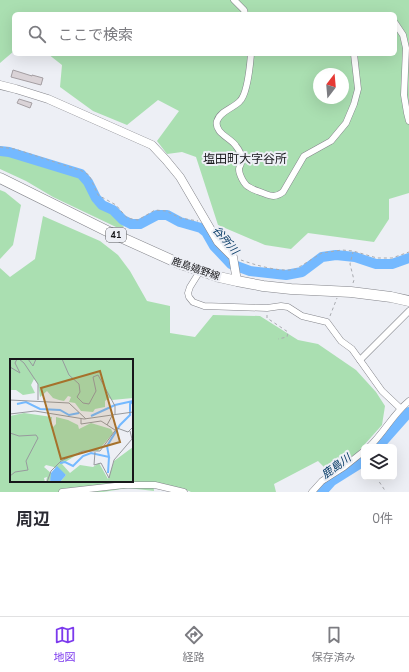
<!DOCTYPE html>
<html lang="ja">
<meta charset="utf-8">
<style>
body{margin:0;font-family:"Nunito Sans","Noto Sans JP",sans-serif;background:#f2f2f3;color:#2b2b33}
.controls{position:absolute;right:12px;bottom:12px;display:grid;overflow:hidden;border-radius:6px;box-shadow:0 4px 16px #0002}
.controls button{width:36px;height:36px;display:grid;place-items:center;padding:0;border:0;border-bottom:1px solid #e1e1e2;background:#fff;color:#2b2b33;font:20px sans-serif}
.compass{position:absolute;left:313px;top:68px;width:36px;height:36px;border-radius:50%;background:#fff;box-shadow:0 4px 16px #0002;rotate:16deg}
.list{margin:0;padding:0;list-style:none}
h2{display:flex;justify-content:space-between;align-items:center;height:52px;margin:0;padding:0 16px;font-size:17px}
h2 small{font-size:13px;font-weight:400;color:#7c7c81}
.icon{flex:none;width:22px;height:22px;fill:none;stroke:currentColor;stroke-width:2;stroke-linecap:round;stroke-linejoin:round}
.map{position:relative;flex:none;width:409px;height:492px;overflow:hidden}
.search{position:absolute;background:#fff;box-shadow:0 4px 16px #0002;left:12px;right:12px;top:12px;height:44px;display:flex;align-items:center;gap:10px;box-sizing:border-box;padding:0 14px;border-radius:6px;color:#7c7c81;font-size:15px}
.sheet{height:124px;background:#fff}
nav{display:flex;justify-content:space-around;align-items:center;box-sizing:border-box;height:56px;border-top:1px solid #e1e1e2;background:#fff;font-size:11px;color:#7c7c81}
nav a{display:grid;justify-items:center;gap:2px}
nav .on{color:#7c3aed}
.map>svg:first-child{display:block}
.green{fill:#aadfb1;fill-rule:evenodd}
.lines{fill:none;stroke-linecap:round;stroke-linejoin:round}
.river{stroke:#74b9ff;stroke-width:10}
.building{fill:#dad3d7;stroke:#a49ea2}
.minor-casing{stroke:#84858b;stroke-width:7}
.tertiary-casing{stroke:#84858b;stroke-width:9}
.primary-casing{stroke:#84858b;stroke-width:11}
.path{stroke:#a9abb0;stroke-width:1;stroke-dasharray:3 3;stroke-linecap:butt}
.minor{stroke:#fff;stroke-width:6}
.tertiary{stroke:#fff;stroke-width:8}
.primary{stroke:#fff;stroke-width:10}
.labels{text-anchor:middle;stroke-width:4;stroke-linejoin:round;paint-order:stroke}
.shield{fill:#edeff5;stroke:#57585c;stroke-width:1}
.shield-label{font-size:9px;font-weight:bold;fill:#17171a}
.street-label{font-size:10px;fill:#17171a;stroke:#edeff5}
.water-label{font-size:11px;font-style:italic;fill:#063a66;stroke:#edeff5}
.quarter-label{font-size:12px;fill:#17171a;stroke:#edeff5}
.inset-river{fill:none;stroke:#74b9ff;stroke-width:2}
.inset-road{fill:none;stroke:#97999d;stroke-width:1}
.view{fill:#a6712b;fill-opacity:0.15;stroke:#a6712b;stroke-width:2}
.inset-edge{fill:none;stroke:#17171a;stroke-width:2}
</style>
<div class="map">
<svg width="409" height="492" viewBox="0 0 409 492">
<rect width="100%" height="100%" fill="#edeff5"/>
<g class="green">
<path d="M0,0h409v193l-20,6v20l-15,23 -66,-9 -17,16 -26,-4 -47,-20 -22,-68 -14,-5 -15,2 -10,-13 22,-30 -21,-11 -31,25 -34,-14 -33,-24 2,-22 -14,-11h347v-40h-381v37l-14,12zM319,74h24v24h-24z"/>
<path d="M0,155l17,1 61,21 7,7 9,19 18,10 12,14h-8l-63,-30 -27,-16 -26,-12z"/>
<path d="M0,190l5,2 16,13 -8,40 -13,14z"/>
<path d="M43,216l57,25 18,14 12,16 17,30 23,5v27l25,4 18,-22 47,1 38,24 20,4 38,26 20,22 9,14 -3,19 -26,29 -29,16 -9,-9 -44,23 2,8h-85l-2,-1 -36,-9 1,9 -26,-3 -25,4h-103v-224l10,9 25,-18zM11,360h121v121h-121z"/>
</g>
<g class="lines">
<g class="river">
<path d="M0,151l9,1 72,22 7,8 8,16 6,7 11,5 10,10 8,4h9l17,-9h10l13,7 21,6 5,4 8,14 17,18 19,7 36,4 16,-3 20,-15 14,-2 19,2 21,7h16l17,-6"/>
<path d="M378,447l31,-35"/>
<path d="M322,492l10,-11 32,-20"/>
</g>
</g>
<g class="building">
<path d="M13,70l19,6v-1l11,3 -2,7 -30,-8z"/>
<path d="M19,99l13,4 -2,5 -13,-5z"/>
</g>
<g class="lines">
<g class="minor-casing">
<g id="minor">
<path d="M234,0l10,10 1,4"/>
<path d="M395,23l8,12 3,13 -2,47 3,18 2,8"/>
<path d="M251,54c-1,11 -3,39 -11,47 -6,7 -20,10 -23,20 -3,12 14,17 19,25 4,5 7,11 5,17 0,2 -2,4 -2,6 0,5 5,16 10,18 4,3 9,4 14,6 8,3 12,5 20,-1l21,-36 27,-15 15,-18 8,-19 4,-15 -4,-35"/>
<path d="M200,271l-10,16 -2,6 1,4 4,5 11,4 63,2 14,-2 7,1 14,9 25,6 14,19 11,8 30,42 18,17"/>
<path d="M360,360l49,-49"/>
<path d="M369,447c15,-14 24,-33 40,-46"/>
<path d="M62,492l62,-7h31l29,7"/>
<path d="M312,492l10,-11 22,-14 20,-16"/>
</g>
</g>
<g class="tertiary-casing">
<path id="tertiary" d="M0,85l16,4 32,10 104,46 14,15 14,17 38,65 15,15 4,24"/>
</g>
<g class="primary-casing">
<path id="primary" d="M0,178l107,53 71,32 41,14 18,4 26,5 28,3 60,3 40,5 18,4"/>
</g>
<g class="path">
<path d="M0,147l15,2 67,22 7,4 9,20 18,10 11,13 11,2 17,-10 11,1 14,7 18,3"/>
<path d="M241,260c14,5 41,13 55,9l26,-16 20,-3 11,1 24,7h15l17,-6"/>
<path d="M353,283l1,-3 -4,-16 3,-12"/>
<path d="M267,315v3l21,14 -1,5 -9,2"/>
<path d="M330,316l7,-18"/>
<path d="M376,477l10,15"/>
</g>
<use href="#minor" class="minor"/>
<use href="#tertiary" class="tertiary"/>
<use href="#primary" class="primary"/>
</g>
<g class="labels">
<rect class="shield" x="106" y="228" width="20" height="14" rx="3"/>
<g class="shield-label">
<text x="116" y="238">41</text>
</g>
<g class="street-label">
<text transform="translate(196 268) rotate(19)" y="4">鹿島嬉野線</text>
</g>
<g class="water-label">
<text transform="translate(226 240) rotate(50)" y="4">谷所川</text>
<text transform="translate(336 466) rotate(-36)" y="4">鹿島川</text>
</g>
<g class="quarter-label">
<text x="245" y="163">塩田町大字谷所</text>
</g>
</g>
<g transform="translate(10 359)">
<rect width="123" height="123" fill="#edeff5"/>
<path d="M0,0h123v39l-21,2 -3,-2 -4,3v6l-10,2 -2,3 -12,-1 -6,-8 -6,-1 2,-5 -3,-1 -4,5 -5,-1 -6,-2 -6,-7 -7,6 -2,-13 -4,-5 -3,6 4,8 -12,2 -7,-5h-6zM14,54l28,4 -1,9 2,1 3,-3v-7l12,3 10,5 1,4 12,-6 20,6 2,4 -15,18h-15l-21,13 8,9 10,-8 13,2 6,-4 9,16 6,-18 19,-14v35h-73l6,-7 -12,-8 -8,-2 -2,2 8,7 -2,8h-4l1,-5 -3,1 1,4h-35v-66z" fill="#aadfb1"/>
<path d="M47,107l9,9 -6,7h-10l1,-9z" fill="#74b9ff"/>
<path class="inset-river" d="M7,45l9,-2 14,7 20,1 9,5 10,-2M81,57l24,-11 18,-4M50,104l5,-1 8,4 10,-10 8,-3 18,4 -2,-11 13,-21 10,-10v-11l3,-3M98,114l1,-16"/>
<path class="inset-road" d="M9,0l5,4 14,21v16M18,0l5,7 3,-7M52,0l7,16 10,9 1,8 -3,5 6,6 6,1 7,-13 -3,-14 5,-2 17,31v8M0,8l10,6 -5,-10 2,-4M0,41l59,3 17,16M0,55l25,-3 49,8 49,-7M71,60v5l20,-3 14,9M97,66l6,-11M0,74l9,3 17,-1 2,3 -12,23 2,9 -13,2 -5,4M85,93l-1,13 7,-2 8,15 5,-18 18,-21 -2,-8M37,123l4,-11 10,-10 22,-10h17l17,-23 11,4 5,-5"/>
<path class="view" d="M90,12l20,71 -59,17 -20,-71z"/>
<rect width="123" height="123" class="inset-edge"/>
</g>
</svg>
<div class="controls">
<button><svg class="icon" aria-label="layers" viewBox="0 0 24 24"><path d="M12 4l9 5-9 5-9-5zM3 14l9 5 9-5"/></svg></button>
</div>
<svg class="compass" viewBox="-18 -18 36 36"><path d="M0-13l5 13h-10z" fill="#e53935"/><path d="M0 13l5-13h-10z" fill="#7c7c81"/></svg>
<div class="search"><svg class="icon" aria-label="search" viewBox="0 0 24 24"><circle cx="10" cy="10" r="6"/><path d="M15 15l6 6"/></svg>ここで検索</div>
</div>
<section class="sheet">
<h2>周辺<small>0件</small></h2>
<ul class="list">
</ul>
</section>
<nav>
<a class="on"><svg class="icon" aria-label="map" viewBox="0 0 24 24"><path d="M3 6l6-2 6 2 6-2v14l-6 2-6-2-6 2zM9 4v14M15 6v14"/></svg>地図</a>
<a><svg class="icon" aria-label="directions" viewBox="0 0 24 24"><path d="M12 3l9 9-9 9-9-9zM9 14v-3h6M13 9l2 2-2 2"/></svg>経路</a>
<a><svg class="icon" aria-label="saved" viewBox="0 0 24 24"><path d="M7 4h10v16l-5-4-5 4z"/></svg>保存済み</a>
</nav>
